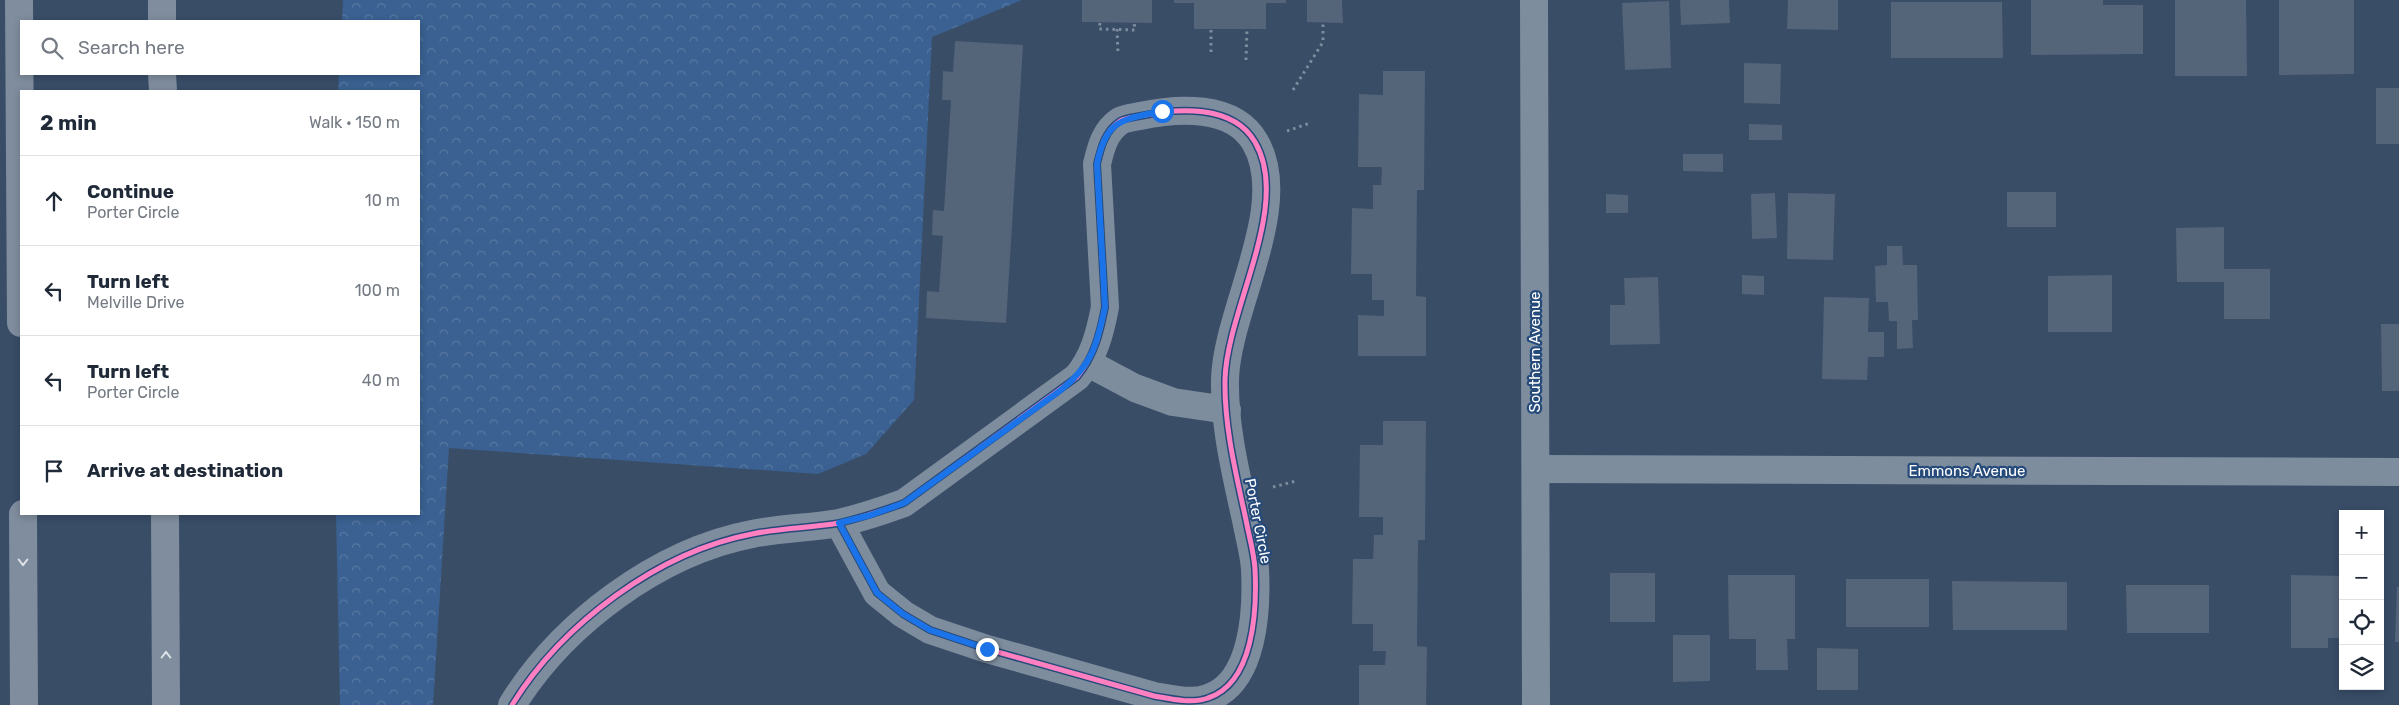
<!DOCTYPE html>
<meta charset="utf-8">
<style>
body{margin:0;font-family:Rubik,sans-serif;background:#f6f6f7;color:#1f2937}
.controls{position:absolute;right:15px;bottom:15px;display:grid;overflow:hidden;border-radius:0px;box-shadow:0 2px 8px #0003}
.controls button{width:45px;height:45px;display:grid;place-items:center;padding:0;border:0;border-bottom:1px solid #e0e1e3;background:#fff;color:#1f2937;font:25px sans-serif}
.stop{position:absolute;width:15px;height:15px;margin:-11px;border:4px solid #1a73e8;border-radius:50%;background:#fff}
.stop.end{background:#1a73e8;border-color:#fff;box-shadow:0 1px 5px #0008}
.list{margin:0;padding:0;list-style:none}
h2{display:flex;justify-content:space-between;align-items:center;height:65px;margin:0;padding:0 20px;font-size:21px}
h2 small{font-size:16px;font-weight:400;color:#747a83}
.list li{display:grid;grid-template-columns:32px 1fr auto;gap:15px;align-items:center;box-sizing:border-box;height:90px;padding:0 20px;border-top:1px solid #e0e1e3}
.list b{display:block;font-size:19px;white-space:nowrap}
.list p{margin:0;font-size:16px;white-space:nowrap;color:#747a83}
.list em{font-size:16px;font-style:normal;color:#747a83}
.icon{flex:none;width:28px;height:28px;fill:none;stroke:currentColor;stroke-width:2;stroke-linecap:round;stroke-linejoin:round}
.map{position:relative;flex:none;width:2399px;height:705px;overflow:hidden}
.search{position:absolute;background:#fff;box-shadow:0 2px 8px #0003;left:20px;top:20px;width:400px;height:55px;display:flex;align-items:center;gap:12px;box-sizing:border-box;padding:0 18px;border-radius:0px;color:#747a83;font-size:19px}
.panel{position:absolute;background:#fff;box-shadow:0 2px 8px #0003;left:20px;top:90px;width:400px;height:425px;border-radius:0px}
.map>svg:first-child{display:block}
.forest{fill:url(#forest-crowns)}
.building{fill:#546479}
.lines{fill:none;stroke-linecap:round;stroke-linejoin:round}
.path{stroke:#7d8d9e;stroke-width:3;stroke-dasharray:2.5 4;stroke-linecap:butt}
.minor{stroke:#7d8d9e;stroke-width:28}
.highway{stroke:#7f8d9e;stroke-width:28}
.cycleway-casing{stroke:#264b7a;stroke-width:8}
.cycleway{stroke:#ff80c0;stroke-width:5}
.oneway{stroke:#dfe2e7}
.route{stroke:#1a73e8;stroke-width:6}
.labels{text-anchor:middle;stroke-width:4.5;stroke-linejoin:round;paint-order:stroke}
.street-label{font-size:15px;fill:#fff;stroke:#264b7a}
</style>
<div class="map">
<svg width="2399" height="705" viewBox="0 0 2399 705">
<defs>
<pattern id="forest-crowns" width="20" height="18" patternUnits="userSpaceOnUse" patternTransform="scale(1.25)"><rect width="20" height="18" fill="#3a6191"/><path d="M2 6a3 3 0 1 1 6 0M12 15a3 3 0 1 1 6 0" fill="none" stroke="#5879a2"/></pattern>
</defs>
<rect width="100%" height="100%" fill="#394d67"/>
<path class="forest" d="M343,0h679l-90,37 -18,363 -48,54 -48,20 -369,-26 -16,257h-93l-4,-191h83v-423h-81l1,-17h80v-53h-77z"/>
<g class="building">
<path d="M1082,0h70v23l-70,-1z"/>
<path d="M1174,0h112v3h-20v26h-72v-26h-20z"/>
<path d="M1307,0h35l1,23 -36,-1z"/>
<path d="M1680,0h49l1,23 -49,2z"/>
<path d="M1788,0h50v30l-51,-1z"/>
<path d="M2031,0h72v5h40v49l-112,1z"/>
<path d="M2175,0h71l1,76h-72z"/>
<path d="M2279,0h75v74l-75,1z"/>
<path d="M1669,1l2,67 -46,2 -3,-67z"/>
<path d="M1891,2h111l1,56h-112z"/>
<path d="M955,41l68,4 -17,278 -80,-5 1,-27 12,1 4,-56 -11,-1 1,-25 11,1 7,-111h-9l1,-29 10,1z"/>
<path d="M1744,63l37,1 -1,40 -36,-1z"/>
<path d="M1383,71h42l-1,119h-7l-1,106 10,1v59h-68v-41l26,1v-16h-12v-26h-21l1,-66 21,1v-24h8l1,-18h-24l1,-73 24,1z"/>
<rect x="2376" y="88" width="23" height="56"/>
<path d="M1749,124l33,1v15h-33z"/>
<path d="M1683,154h40v18l-40,-1z"/>
<rect x="2007" y="192" width="49" height="35"/>
<path d="M1775,193l2,45 -25,1 -1,-45z"/>
<path d="M1788,193l47,1 -2,66 -46,-1z"/>
<path d="M1606,194l22,1v18h-22z"/>
<path d="M2224,227v42h46v50h-46v-37h-47l-1,-54z"/>
<path d="M1887,246h15l1,19h14l1,55h-6l1,28 -16,1v-28h-8l-1,-19h-12l-1,-36 12,-1z"/>
<path d="M1742,275l22,1v19l-22,-1z"/>
<path d="M2112,275v57h-64v-56z"/>
<path d="M1658,277l2,67 -50,1v-40h15l-1,-27z"/>
<path d="M1824,297l45,1 -1,34h16v25h-16l-1,23 -45,-1z"/>
<path d="M2381,324h18v67h-17z"/>
<path d="M1383,421h43l-1,119h-7l-1,106 10,1 -1,58h-67v-40h26l1,-14h-13v-27h-21l1,-65h20l1,-24h9v-18h-24l1,-72h23z"/>
<rect x="1610" y="573" width="45" height="49"/>
<path d="M1728,575h67v64h-8l1,31h-32v-31h-27z"/>
<path d="M2291,575l52,1v62h-15v10h-37z"/>
<rect x="1846" y="579" width="83" height="48"/>
<path d="M1952,581l115,1v48h-114z"/>
<path d="M2126,585h83v48h-82z"/>
<path d="M2397,587h2v55h-4z"/>
<path d="M1673,635h37v46l-37,1z"/>
<path d="M1817,648l41,1v41h-41z"/>
</g>
<g class="lines">
<g class="path">
<path d="M1100,23l-1,6 36,1 -1,-8"/>
<path d="M1117,29l1,25"/>
<path d="M1211,52v-23"/>
<path d="M1246,60l1,-31"/>
<path d="M1293,90l30,-48v-20"/>
<path d="M1287,131l23,-8"/>
<path d="M1273,487l23,-6"/>
</g>
<g class="minor">
<path d="M1534,0l2,705"/>
<path d="M1088,363l47,25 38,14 54,8"/>
<path d="M1536,469l863,3"/>
<path d="M512,705c50,-81 146,-153 240,-171 29,-6 58,-6 87,-11 22,-5 43,-12 65,-20l173,-126c17,-20 23,-44 28,-70l-8,-143c4,-17 8,-33 23,-43 5,-3 15,-4 20,-5 37,-8 93,-12 115,26 37,63 -28,167 -30,237 -1,47 11,95 21,141 3,16 8,33 9,49 2,41 -1,114 -47,129 -16,6 -37,1 -54,-2l-167,-47 -57,-19 -27,-16 -26,-21 -38,-70"/>
</g>
<g class="highway">
<path d="M19,0l2,323"/>
<path d="M162,0v21"/>
<path d="M162,74l1,17"/>
<path d="M23,514l1,191"/>
<path d="M165,514l1,191"/>
</g>
<g class="cycleway-casing">
<path id="cycleway" d="M512,705c50,-81 146,-153 240,-171 29,-6 58,-6 87,-11 22,-5 43,-12 65,-20l173,-126c17,-20 23,-44 28,-70l-8,-143c4,-17 8,-33 23,-43 5,-3 15,-4 20,-5 37,-8 93,-12 115,26 37,63 -28,167 -30,237 -1,47 11,95 21,141 3,16 8,33 9,49 2,41 -1,114 -47,129 -16,6 -37,1 -54,-2l-167,-47 -57,-19 -27,-16 -26,-21 -38,-70"/>
</g>
<use href="#cycleway" class="cycleway"/>
</g>
<defs><path id="oneway-chevron" d="M-2-3.5L2.5 0L-2 3.5" fill="none" stroke-width="1.6" stroke-linecap="round" stroke-linejoin="round" transform="scale(1.25)"/></defs>
<g class="oneway">
<use href="#oneway-chevron" transform="translate(23 562) rotate(90)"/>
<use href="#oneway-chevron" transform="translate(166 655) rotate(-90)"/>
</g>
<g class="lines">
<path class="route" d="M987,649l-57,-19 -27,-16 -26,-21 -38,-70 32,-8 33,-12 157,-113c31,-25 36,-45 44,-83l-8,-143c9,-45 25,-44 65,-53"/>
</g>
<g class="labels">
<g class="street-label">
<text transform="translate(1535 352) rotate(-90)" y="5">Southern Avenue</text>
<text x="1967" y="476">Emmons Avenue</text>
<text transform="translate(1258 521) rotate(79)" y="5">Porter Circle</text>
</g>
</g>
</svg>
<div class="controls">
<button>+</button>
<button>−</button>
<button><svg class="icon" aria-label="locate" viewBox="0 0 24 24"><circle cx="12" cy="12" r="6"/><path d="M12 2v4M12 18v4M2 12h4M18 12h4"/></svg></button>
<button><svg class="icon" aria-label="layers" viewBox="0 0 24 24"><path d="M12 4l9 5-9 5-9-5zM3 14l9 5 9-5"/></svg></button>
</div>
<div class="stop" style="left:1162px;top:111px"></div>
<div class="stop end" style="left:987px;top:649px"></div>
<div class="search"><svg class="icon" aria-label="search" viewBox="0 0 24 24"><circle cx="10" cy="10" r="6"/><path d="M15 15l6 6"/></svg>Search here</div>
<section class="panel">
<h2>2 min<small>Walk · 150 m</small></h2>
<ul class="list">
<li><svg class="icon" aria-label="ahead" viewBox="0 0 24 24"><path d="M12 20V5M6 11l6-6 6 6"/></svg><div><b>Continue</b><p>Porter Circle</p></div><em>10 m</em></li>
<li><svg class="icon" aria-label="left" viewBox="0 0 24 24"><path d="M17 20v-9H6M10 6l-5 5 5 5"/></svg><div><b>Turn left</b><p>Melville Drive</p></div><em>100 m</em></li>
<li><svg class="icon" aria-label="left" viewBox="0 0 24 24"><path d="M17 20v-9H6M10 6l-5 5 5 5"/></svg><div><b>Turn left</b><p>Porter Circle</p></div><em>40 m</em></li>
<li><svg class="icon" aria-label="arrive" viewBox="0 0 24 24"><path d="M6 21V4h12l-3 4 3 4H6"/></svg><div><b>Arrive at destination</b></div></li>
</ul>
</section>
</div>
